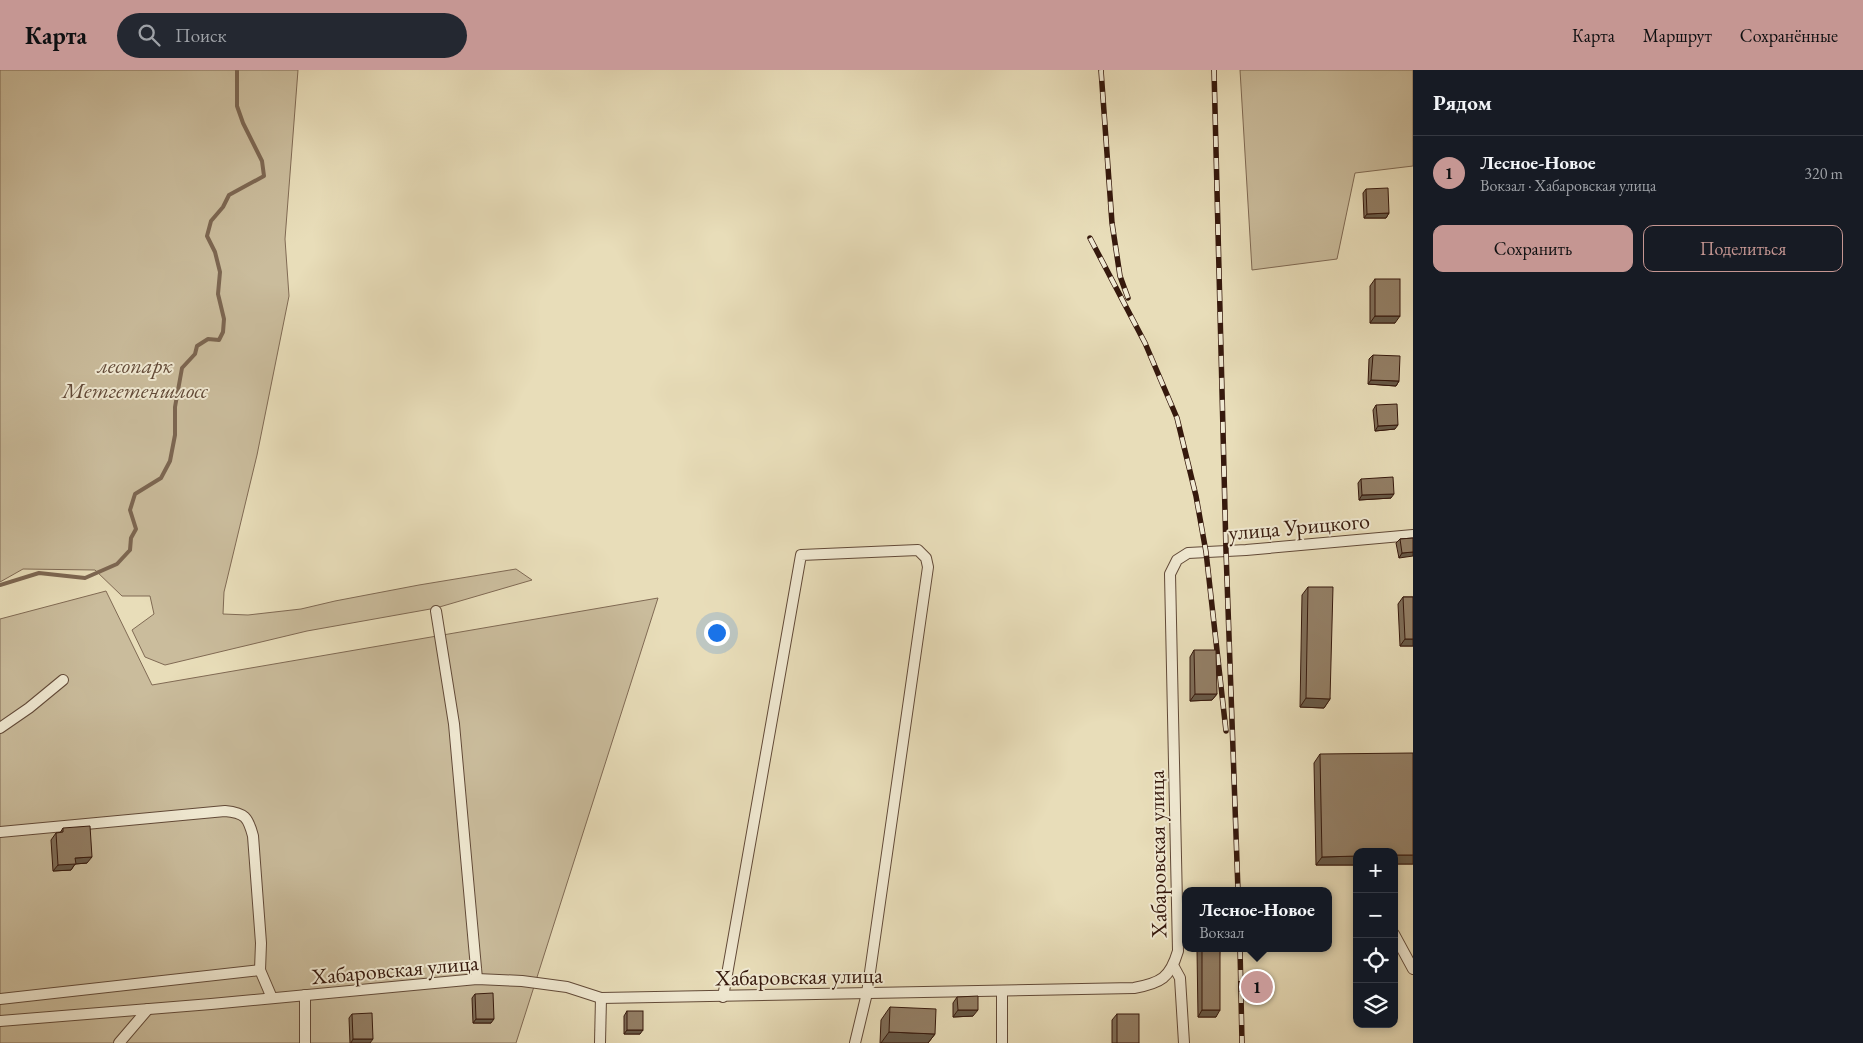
<!DOCTYPE html>
<html lang="ru">
<meta charset="utf-8">
<style>
body{margin:0;font-family:"EB Garamond",serif;background:#242831;color:#f1f3f6}
.controls{position:absolute;right:15px;bottom:15px;display:grid;overflow:hidden;border-radius:10px;box-shadow:0 2px 8px #0003}
.controls button{width:45px;height:45px;display:grid;place-items:center;padding:0;border:0;border-bottom:1px solid #363941;background:#171b24;color:#f1f3f6;font:25px sans-serif}
.you{position:absolute;left:716px;top:562px;width:18px;height:18px;margin:-12px;border:4px solid #fff;border-radius:50%;background:#1a73e8;box-shadow:0 0 0 8px #1a73e833}
.badge{display:grid;place-items:center;width:32px;height:32px;border-radius:50%;background:#c59692;color:#111;font-size:16px;font-weight:700}
.pin{position:absolute;translate:-50% -50%;border:2px solid #fff;box-shadow:0 1px 5px #0006}
.popup{position:absolute;left:1182px;top:817px;width:150px;height:65px;box-sizing:border-box;display:grid;place-content:center;border-radius:10px;background:#171b24;filter:drop-shadow(0 1px 4px #0005);font-size:16px;white-space:nowrap;color:#9ea1a6}
.popup b{font-size:19px;color:#f1f3f6}
.popup::after{content:'';position:absolute;left:50%;top:100%;margin-left:-10px;border:10px solid transparent;border-top-color:#171b24}
.list{margin:0;padding:0;list-style:none}
h2{display:flex;justify-content:space-between;align-items:center;height:65px;margin:0;padding:0 20px;font-size:21px}
h2 small{font-size:16px;font-weight:400;color:#9ea1a6}
.list li{display:grid;grid-template-columns:32px 1fr auto;gap:15px;align-items:center;box-sizing:border-box;height:75px;padding:0 20px;border-top:1px solid #363941}
.list b{display:block;font-size:19px;white-space:nowrap}
.list p{margin:0;font-size:16px;white-space:nowrap;color:#9ea1a6}
.list em{font-size:16px;font-style:normal;color:#9ea1a6}
.actions{display:flex;gap:10px;padding:15px 20px}
.actions a{flex:1;padding:11px 0;border:1px solid #c59692;border-radius:10px;text-align:center;font-size:18px;color:#c59692}
.actions .main{background:#c59692;color:#111}
.icon{flex:none;width:28px;height:28px;fill:none;stroke:currentColor;stroke-width:2;stroke-linecap:round;stroke-linejoin:round}
.map{position:relative;flex:none;width:1413px;height:973px;overflow:hidden}
header{display:flex;align-items:center;gap:30px;box-sizing:border-box;height:70px;padding:0 25px;background:#c59692;color:#111}
header strong{font-size:24px}
nav{display:flex;gap:28px;margin-inline-start:auto;font-size:18px}
.search{width:350px;height:45px;background:#242831;display:flex;align-items:center;gap:12px;box-sizing:border-box;padding:0 18px;border-radius:28px;color:#9ea1a6;font-size:19px}
main{display:flex}
aside{flex:1;background:#171b24}
.map>svg:first-child{display:block}
.green{fill:#cabc9c;stroke:#806a54}
.lines{fill:none;stroke-linecap:round;stroke-linejoin:round}
.stream{stroke:#7c6651;stroke-width:4}
.street-casing{stroke:#624a38;stroke-width:12}
.street{stroke:#f0e9d2;stroke-width:10}
.rail-casing{stroke:#36190d;stroke-width:5.5}
.rail{stroke:#f0e9d2;stroke-width:4;stroke-dasharray:11;stroke-linecap:butt}
.wall{fill:#7e6d58;stroke:#36190d}
.shaded-wall{fill:#675947;stroke:#36190d}
.building{fill:#937f66;stroke:#36190d}
.labels{text-anchor:middle;stroke-width:4;stroke-linejoin:round;paint-order:stroke}
.park-label{font-size:22px;font-style:italic;fill:#624a38;stroke:#f0e9d2}
.street-label{font-size:22px;fill:#36190d;stroke:#f0e9d2}
</style>
<header>
<strong>Карта</strong>
<div class="search"><svg class="icon" aria-label="search" viewBox="0 0 24 24"><circle cx="10" cy="10" r="6"/><path d="M15 15l6 6"/></svg>Поиск</div>
<nav><a>Карта</a><a>Маршрут</a><a>Сохранённые</a></nav>
</header>
<main>
<div class="map">
<svg width="1413" height="973" viewBox="0 0 1413 973">
<rect width="100%" height="100%" fill="#e8ddb9"/>
<filter id="stains"><feTurbulence type="fractalNoise" baseFrequency=".004" numOctaves="4"/><feColorMatrix values="0 0 0 0 .2 0 0 0 0 .09 0 0 0 0 .02 0 0 0 .5 -.17"/></filter>
<radialGradient id="worn" r=".72"><stop offset=".6" stop-color="#630" stop-opacity="0"/><stop offset="1" stop-color="#630" stop-opacity=".3"/></radialGradient>
<g class="green">
<path d="M0,0h298l-13,169 4,57 -32,159 -33,137 -1,22 25,1 53,-6 34,-8 84,-16 97,-16 16,11 -96,28 -129,23 -142,34 -20,-8 -13,-27 22,-16 -4,-18h-28l-27,-26 -72,-1 -23,13z"/>
<path d="M1240,0h173v96l-58,7 -18,86 -85,11z"/>
<path d="M106,521l46,94 506,-87 -142,445h-516v-424z"/>
</g>
<g class="lines">
<path class="stream" d="M0,515l39,-12 46,5 32,-14 13,-14 1,-12 5,-9 -6,-19 5,-16 26,-16 9,-17 5,-26v-28l7,-39 13,-14 2,-8 11,-7 11,1 4,-8 1,-13 -6,-25 2,-22 -5,-20 -8,-16 4,-15 12,-14 6,-12 35,-19 -2,-15 -19,-38 -6,-17v-36"/>
<g class="street-casing">
<g id="street">
<path d="M436,541l18,113 23,255"/>
<path d="M0,658l29,-20 34,-28"/>
<path d="M0,762l225,-21c20,2 23,6 28,25l8,107 -1,27"/>
<path d="M1394,864l19,35"/>
<path d="M1174,897l6,11 4,65"/>
<path d="M723,927l78,-442 117,-5 8,8 2,9 -61,426 -12,50"/>
<path d="M0,929l260,-29 12,28"/>
<path d="M0,951l211,-17 266,-25 45,2 45,6 34,11 533,-10c27,-5 36,-10 44,-37l-8,-377 7,-14 11,-7 58,-3 167,-15"/>
<path d="M119,973l29,-34"/>
<path d="M305,973v-48"/>
<path d="M600,973l1,-45"/>
<path d="M1002,973v-52"/>
</g>
</g>
<use href="#street" class="street"/>
<g class="rail-casing">
<g id="rail">
<path d="M1101,0l11,153 8,53 8,22"/>
<path d="M1214,0l12,481 12,340"/>
<path d="M1090,168l55,105 32,75 19,78 10,56 20,179"/>
<path d="M1240,878l2,95"/>
</g>
</g>
<use href="#rail" class="rail"/>
</g>
<g class="wall">
<path d="M1366,119l23,24 -3,5h-22l-1,-25z"/>
<path d="M1375,209l20,44h-25v-37z"/>
<path d="M1373,285l26,26 -3,5 -28,-2 1,-25z"/>
<path d="M1376,335l19,24 -20,2 -2,-21z"/>
<path d="M1361,409l30,19 -32,2 -1,-17z"/>
<path d="M1413,468l-14,20 -3,-15 4,-4z"/>
<path d="M1308,517l22,112 -6,9 -24,-1 2,-112z"/>
<path d="M1403,527h10v49h-13l-2,-42z"/>
<path d="M1194,580l23,44 -5,6 -22,1v-44z"/>
<path d="M1320,684l93,110h-19v-12h-37v13h-41l-2,-102z"/>
<path d="M63,758l24,35 -12,1 -4,6 -18,1 -2,-31 5,-7h4z"/>
<path d="M1199,878h21l-4,69h-18l-1,-67z"/>
<path d="M475,924l16,29h-18l-1,-25z"/>
<path d="M957,927l16,19 -20,1v-14z"/>
<path d="M890,937l45,27 -7,9h-48l1,-23z"/>
<path d="M627,941l13,23h-16v-18z"/>
<path d="M352,944l18,29h-20l-1,-25z"/>
<path d="M1117,944l22,29h-27v-23z"/>
</g>
<g class="shaded-wall">
<path d="M1389,143l-3,5h-22l3,-4z"/>
<path d="M1375,246h25l-5,7h-25z"/>
<path d="M1371,310l28,1 -3,5 -28,-2z"/>
<path d="M1398,355l-3,4 -20,2 3,-5z"/>
<path d="M1394,424l-3,4 -32,2 3,-5z"/>
<path d="M1413,482v4l-14,2 3,-5z"/>
<path d="M1405,569h8v7h-13z"/>
<path d="M1195,624h22l-5,6 -22,1z"/>
<path d="M1306,628l24,1 -6,9 -24,-1z"/>
<rect x="1394" y="785" width="19" height="9"/>
<path d="M1357,786v9h-41l6,-8z"/>
<path d="M92,787l-5,6 -12,1 -4,6 -18,1 5,-6 17,-7z"/>
<path d="M958,940h20l-5,6 -20,1z"/>
<path d="M1202,940h18l-4,7h-18z"/>
<path d="M476,949h18l-3,4h-18z"/>
<path d="M627,960h16l-3,4h-16z"/>
<path d="M889,962l46,2 -7,9h-47z"/>
<path d="M353,969h20l-3,4h-19z"/>
</g>
<g class="building">
<path d="M1388,118l1,25 -22,1 -1,-25z"/>
<rect x="1375" y="209" width="25" height="37"/>
<path d="M1373,285l27,1 -1,25 -28,-1z"/>
<path d="M1397,334l1,21 -20,1 -2,-21z"/>
<path d="M1393,407l1,17 -32,1 -1,-16z"/>
<path d="M1413,468v14l-11,1 -2,-14z"/>
<path d="M1308,517h25l-3,112 -24,-1z"/>
<path d="M1403,527h10v42h-8z"/>
<path d="M1194,580h22l1,44h-22z"/>
<path d="M1413,683v102h-19v-3h-37v4l-35,1 -2,-103z"/>
<path d="M90,756l2,31 -17,1 1,6 -18,1 -2,-32 7,-1v-4z"/>
<rect x="1202" y="878" width="18" height="62"/>
<path d="M493,923l1,26h-18l-1,-25z"/>
<path d="M978,926v14h-20l-1,-13z"/>
<path d="M890,937l46,2 -1,25 -46,-2z"/>
<rect x="627" y="941" width="16" height="19"/>
<path d="M372,943l1,26h-20l-1,-25z"/>
<rect x="1117" y="944" width="22" height="29"/>
</g>
<g class="labels">
<g class="park-label">
<text x="135" y="303">лесопарк<tspan x="135" dy="25">Метгетеншлосс</tspan></text>
</g>
<g class="street-label">
<text transform="translate(1299 456) rotate(-5)" y="8">улица Урицкого</text>
<text transform="translate(1157 784) rotate(-91)" y="8">Хабаровская улица</text>
<text transform="translate(395 899) rotate(-5)" y="8">Хабаровская улица</text>
<text transform="translate(799 906) rotate(-1)" y="8">Хабаровская улица</text>
</g>
</g>
<rect width="100%" height="100%" filter="url(#stains)"/>
<rect width="100%" height="100%" fill="url(#worn)"/>
</svg>
<div class="controls">
<button>+</button>
<button>−</button>
<button><svg class="icon" aria-label="locate" viewBox="0 0 24 24"><circle cx="12" cy="12" r="6"/><path d="M12 2v4M12 18v4M2 12h4M18 12h4"/></svg></button>
<button><svg class="icon" aria-label="layers" viewBox="0 0 24 24"><path d="M12 4l9 5-9 5-9-5zM3 14l9 5 9-5"/></svg></button>
</div>
<div class="you"></div>
<div class="pin badge" style="left:1257px;top:917px">1</div>
<div class="popup"><b>Лесное-Новое</b>Вокзал</div>
</div>
<aside>
<h2>Рядом<small></small></h2>
<ul class="list">
<li><span class="badge">1</span><div><b>Лесное-Новое</b><p>Вокзал · Хабаровская улица</p></div><em>320 m</em></li>
</ul>
<div class="actions"><a class="main">Сохранить</a><a>Поделиться</a></div>
</aside>
</main>
